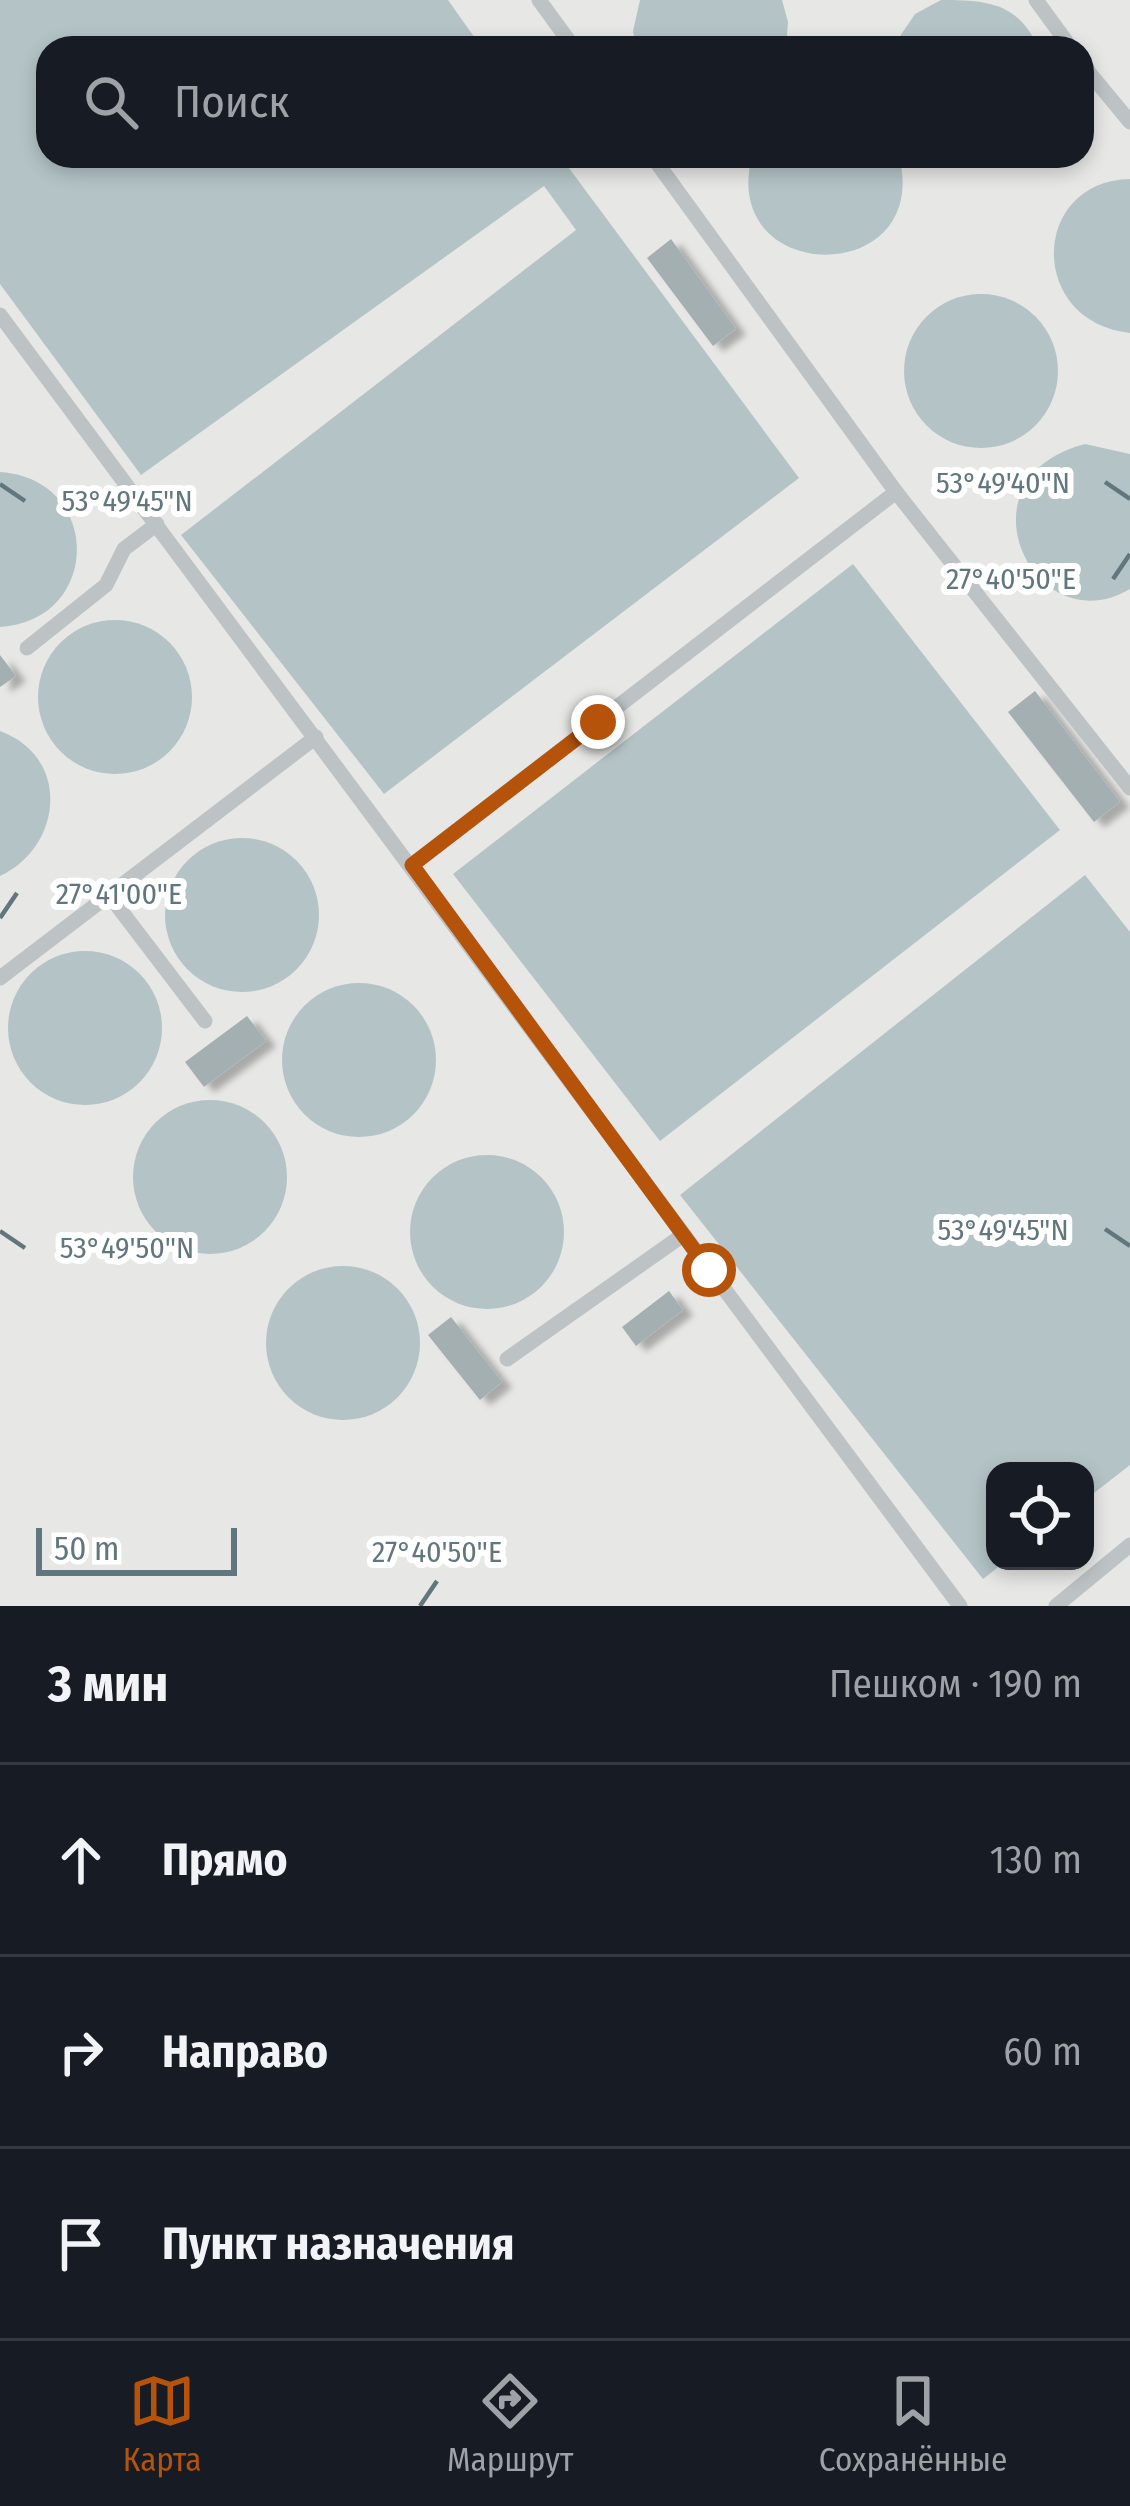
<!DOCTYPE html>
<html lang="ru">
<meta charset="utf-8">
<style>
body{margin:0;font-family:"Fira Sans Condensed",sans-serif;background:#242831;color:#f1f3f6}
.controls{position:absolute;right:36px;bottom:36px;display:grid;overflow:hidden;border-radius:24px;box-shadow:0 6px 18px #0003}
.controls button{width:108px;height:108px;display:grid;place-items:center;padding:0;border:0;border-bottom:3px solid #363941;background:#171b24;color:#f1f3f6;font:60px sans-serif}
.scale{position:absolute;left:36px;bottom:30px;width:201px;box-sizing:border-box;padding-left:12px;border:6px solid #62777d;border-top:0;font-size:33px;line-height:42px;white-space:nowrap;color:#62777d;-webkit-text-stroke:9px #fff;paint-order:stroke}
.stop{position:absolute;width:36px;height:36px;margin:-27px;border:9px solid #b45309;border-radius:50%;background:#fff}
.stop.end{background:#b45309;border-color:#fff;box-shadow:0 3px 12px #0008}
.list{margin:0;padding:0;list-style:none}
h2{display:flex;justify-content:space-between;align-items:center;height:156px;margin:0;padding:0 48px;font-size:51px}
h2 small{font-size:39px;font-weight:400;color:#9ea1a6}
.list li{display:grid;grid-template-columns:78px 1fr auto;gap:36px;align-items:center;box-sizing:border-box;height:192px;padding:0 48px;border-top:3px solid #363941}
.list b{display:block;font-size:45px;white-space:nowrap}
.list em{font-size:39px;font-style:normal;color:#9ea1a6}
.icon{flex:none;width:66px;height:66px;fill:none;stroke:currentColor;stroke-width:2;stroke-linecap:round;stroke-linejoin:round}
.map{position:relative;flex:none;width:1130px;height:1606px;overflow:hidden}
.search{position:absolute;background:#171b24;box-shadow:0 6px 18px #0003;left:36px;right:36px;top:36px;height:132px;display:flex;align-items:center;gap:30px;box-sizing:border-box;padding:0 42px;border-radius:36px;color:#9ea1a6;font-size:45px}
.sheet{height:732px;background:#171b24}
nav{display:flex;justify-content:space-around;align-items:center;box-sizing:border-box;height:168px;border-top:3px solid #363941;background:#171b24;font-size:33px;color:#9ea1a6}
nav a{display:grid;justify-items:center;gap:6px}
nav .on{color:#b45309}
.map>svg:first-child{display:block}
.built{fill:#e7e7e6;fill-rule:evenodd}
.water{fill:#b4c4c6}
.building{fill:#a4afb2;filter:url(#shadow)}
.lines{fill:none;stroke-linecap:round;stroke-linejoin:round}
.lane{stroke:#bdc3c5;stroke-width:15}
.route{stroke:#b45309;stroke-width:15}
.ticks{fill:none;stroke:#62777d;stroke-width:4.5}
.ticks-label{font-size:30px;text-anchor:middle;fill:#62777d;stroke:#fff;stroke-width:12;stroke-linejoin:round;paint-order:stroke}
</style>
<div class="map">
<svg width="1130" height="1606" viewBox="0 0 1130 1606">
<defs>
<filter id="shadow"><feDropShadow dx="10" dy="5.5" stdDeviation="3" flood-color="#0004"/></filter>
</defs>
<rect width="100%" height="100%" fill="#f6f6f3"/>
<path class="built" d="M0,0h1130v1606h-1130zM48,48h1034v108h-1034zM995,1471h90v90h-90z"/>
<g class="water">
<path d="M0,0h448l34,48h-434v108h512l239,322 -415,316 -203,-259 395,-305 -32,-44 -403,289 -141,-191z"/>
<path d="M640,0h142l6,22 -2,26h-150l-3,-17z"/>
<path d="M941,0c44,0 78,2 97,48h-146l23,-34z"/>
<path d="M752,156h147c34,132 -181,131 -147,0z"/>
<path d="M1130,179v154c-103,-11 -100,-152 0,-154z"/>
<circle cx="981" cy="371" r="77"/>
<path d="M1085,444l45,10v135c-96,57 -177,-111 -45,-145z"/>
<path d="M0,472c103,7 102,149 0,155z"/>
<path d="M853,564l207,266 -400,311 -207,-267z"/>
<circle cx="115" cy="697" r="77"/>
<path d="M0,731c71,26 63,115 0,145z"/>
<circle cx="242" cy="915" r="77"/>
<path d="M1085,875l45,57v533l-45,35v-29h-90v90h11l-23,18 -303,-384z"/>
<circle cx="85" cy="1028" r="77"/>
<circle cx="359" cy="1060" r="77"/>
<circle cx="210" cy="1177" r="77"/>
<circle cx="487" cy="1232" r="77"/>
<circle cx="343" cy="1343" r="77"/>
</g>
<g class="building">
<path d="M671,239l65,90 -23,17 -66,-88z"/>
<path d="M0,655l16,21 -16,11z"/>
<path d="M1035,691l85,111 -26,20 -86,-110z"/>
<path d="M247,1016l19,25 -62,46 -19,-25z"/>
<path d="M669,1291l14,19 -47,36 -14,-19z"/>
<path d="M451,1317l51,65 -22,18 -52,-65z"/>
</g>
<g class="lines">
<g class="lane">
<path d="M539,0l35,48"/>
<path d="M1036,0l35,48"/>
<path d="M1082,64l48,58"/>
<path d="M652,156l244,336 234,296"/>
<path d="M0,315l960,1291"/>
<path d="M27,648l79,-63 18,-36 33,-25"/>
<path d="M412,865l484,-373"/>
<path d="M109,895l96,126"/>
<path d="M0,978l316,-241"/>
<path d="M507,1359l176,-124"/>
<path d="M1056,1606l74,-61"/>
</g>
</g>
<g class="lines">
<path class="route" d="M598,722l-186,143 297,405"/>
</g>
<path class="ticks" d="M1105,482l25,17M0,484l25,17M1113,579l17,-25M0,918l17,-25M1105,1229l25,17M0,1231l25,17M420,1606l17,-25"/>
<g class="ticks-label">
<text x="1003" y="493">53°49'40"N</text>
<text x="127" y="511">53°49'45"N</text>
<text x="1011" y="589">27°40'50"E</text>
<text x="119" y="904">27°41'00"E</text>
<text x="1003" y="1240">53°49'45"N</text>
<text x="127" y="1258">53°49'50"N</text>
<text x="437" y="1562">27°40'50"E</text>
</g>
</svg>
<div class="controls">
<button><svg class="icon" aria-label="locate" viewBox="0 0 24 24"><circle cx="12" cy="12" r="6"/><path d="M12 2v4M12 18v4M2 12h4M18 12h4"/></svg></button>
</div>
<div class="scale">50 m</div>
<div class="stop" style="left:709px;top:1270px"></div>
<div class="stop end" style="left:598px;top:722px"></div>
<div class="search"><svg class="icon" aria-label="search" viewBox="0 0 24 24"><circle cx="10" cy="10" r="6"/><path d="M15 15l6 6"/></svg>Поиск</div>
</div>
<section class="sheet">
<h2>3 мин<small>Пешком · 190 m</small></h2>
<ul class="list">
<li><svg class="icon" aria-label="ahead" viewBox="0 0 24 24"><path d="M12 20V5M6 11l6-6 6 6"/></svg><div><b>Прямо</b></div><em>130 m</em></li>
<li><svg class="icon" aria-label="right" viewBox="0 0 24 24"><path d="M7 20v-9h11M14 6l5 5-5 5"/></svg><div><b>Направо</b></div><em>60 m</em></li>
<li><svg class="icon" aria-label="arrive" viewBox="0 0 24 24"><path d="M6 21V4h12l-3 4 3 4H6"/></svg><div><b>Пункт назначения</b></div></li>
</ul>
</section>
<nav>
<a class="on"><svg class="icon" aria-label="map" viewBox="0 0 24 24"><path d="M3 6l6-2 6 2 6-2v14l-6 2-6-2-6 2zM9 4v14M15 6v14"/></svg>Карта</a>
<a><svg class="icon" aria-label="directions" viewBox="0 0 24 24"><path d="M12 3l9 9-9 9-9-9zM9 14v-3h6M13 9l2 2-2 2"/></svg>Маршрут</a>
<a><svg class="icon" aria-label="saved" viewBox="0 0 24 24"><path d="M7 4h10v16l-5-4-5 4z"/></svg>Сохранённые</a>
</nav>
